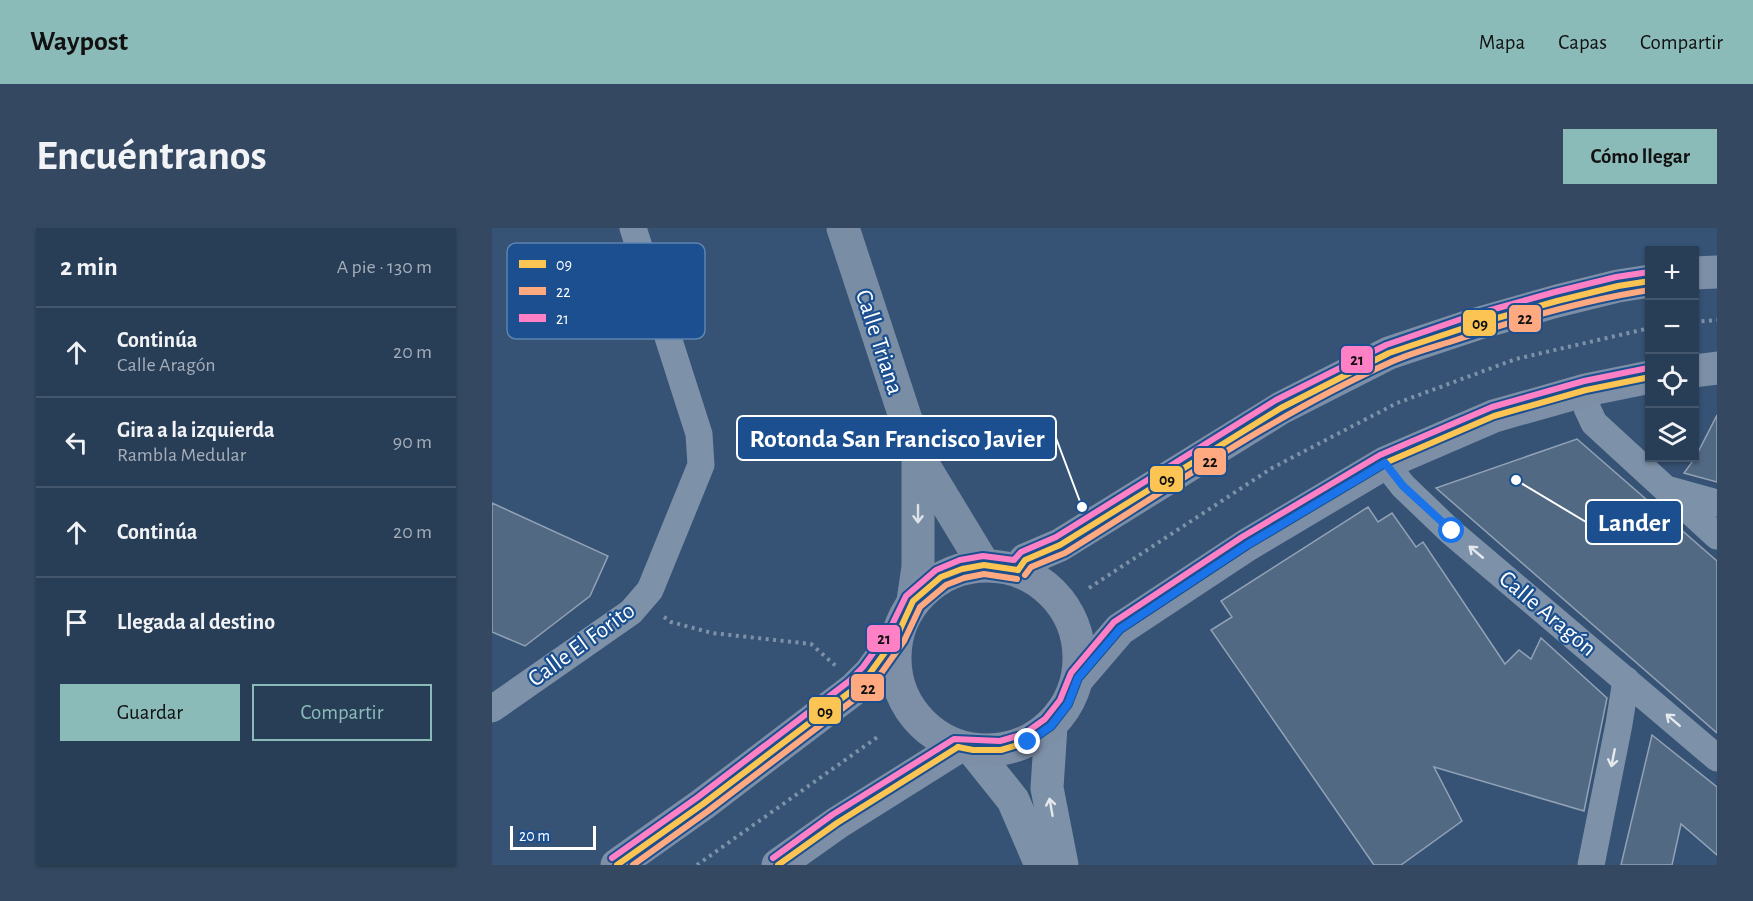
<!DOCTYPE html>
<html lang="es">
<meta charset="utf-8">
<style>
body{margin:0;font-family:"Alegreya Sans",sans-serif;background:#344961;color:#f1f3f6}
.controls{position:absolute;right:18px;top:18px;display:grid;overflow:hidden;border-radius:0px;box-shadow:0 2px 4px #0004}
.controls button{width:54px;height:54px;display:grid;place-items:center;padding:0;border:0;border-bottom:2px solid #44576d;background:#283e57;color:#f1f3f6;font:30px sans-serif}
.scale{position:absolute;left:18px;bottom:15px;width:86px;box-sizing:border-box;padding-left:6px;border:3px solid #fff;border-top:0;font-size:16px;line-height:21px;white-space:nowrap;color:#fff;-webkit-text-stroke:4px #1b4f8f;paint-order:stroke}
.stop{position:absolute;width:18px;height:18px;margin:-14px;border:4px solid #1a73e8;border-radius:50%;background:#fff}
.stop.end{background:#1a73e8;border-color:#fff;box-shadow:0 2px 6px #0008}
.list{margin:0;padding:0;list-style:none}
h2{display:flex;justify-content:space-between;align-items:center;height:78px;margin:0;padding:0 24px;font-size:26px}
h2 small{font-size:20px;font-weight:400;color:#a5aeba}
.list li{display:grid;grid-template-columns:39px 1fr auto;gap:18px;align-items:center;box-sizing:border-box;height:90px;padding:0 24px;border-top:2px solid #44576d}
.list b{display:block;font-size:22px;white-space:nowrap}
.list p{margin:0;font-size:20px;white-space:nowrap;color:#a5aeba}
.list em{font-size:20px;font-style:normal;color:#a5aeba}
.actions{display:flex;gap:12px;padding:18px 24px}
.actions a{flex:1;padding:14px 0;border:2px solid #8bbbb9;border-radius:0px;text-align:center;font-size:21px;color:#8bbbb9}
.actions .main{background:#8bbbb9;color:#111}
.icon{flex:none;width:33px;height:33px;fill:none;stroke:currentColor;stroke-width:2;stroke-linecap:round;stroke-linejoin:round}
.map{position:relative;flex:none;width:1225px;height:637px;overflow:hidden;border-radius:0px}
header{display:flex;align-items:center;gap:36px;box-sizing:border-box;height:84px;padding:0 30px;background:#8bbbb9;color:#111}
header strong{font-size:28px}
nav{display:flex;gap:33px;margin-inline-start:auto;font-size:21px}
.intro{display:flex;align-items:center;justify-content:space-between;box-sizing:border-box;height:144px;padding:0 36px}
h1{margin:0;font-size:42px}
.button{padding:15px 27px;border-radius:0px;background:#8bbbb9;color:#111;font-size:21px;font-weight:700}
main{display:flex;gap:36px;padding:0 36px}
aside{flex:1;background:#283e57;border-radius:0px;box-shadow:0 2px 4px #0004}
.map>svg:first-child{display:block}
.building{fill:#526984;stroke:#92a2b6;stroke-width:1.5}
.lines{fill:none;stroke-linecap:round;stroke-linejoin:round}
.path{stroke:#7d92a8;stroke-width:4;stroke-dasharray:3 4.5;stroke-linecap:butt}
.minor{stroke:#7d92a8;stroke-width:27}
.tertiary{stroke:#7d92a8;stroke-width:33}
.secondary{stroke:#798da4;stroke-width:33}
.primary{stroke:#7d8ea7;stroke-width:33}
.bus-1-casing{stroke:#1b4f8f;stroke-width:10}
.bus-2-casing{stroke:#1b4f8f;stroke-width:10}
.bus-3-casing{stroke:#1b4f8f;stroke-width:10}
.bus-1{stroke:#fcc553;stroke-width:6}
.bus-2{stroke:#ffa980;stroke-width:6}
.bus-3{stroke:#ff80c5;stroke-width:6}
.oneway{stroke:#dee2e8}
.oneway2{stroke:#e5e9ee}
.route{stroke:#1a73e8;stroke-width:8}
.labels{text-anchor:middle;stroke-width:4.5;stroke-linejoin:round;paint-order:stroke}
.street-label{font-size:24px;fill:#fff;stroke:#1b4f8f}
.key{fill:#1b4f8f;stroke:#5f84b1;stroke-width:1.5}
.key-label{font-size:16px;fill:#fff}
.leader{fill:none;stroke:#fff;stroke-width:2}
.callout-dot{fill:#fff;stroke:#1b4f8f;stroke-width:2}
.callout{fill:#1b4f8f;stroke:#fff;stroke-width:2}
.callout-label{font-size:26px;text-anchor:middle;font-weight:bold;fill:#fff}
.line-badge{stroke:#1b4f8f;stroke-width:2}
.pale-badge-label{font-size:16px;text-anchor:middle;font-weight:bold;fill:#111}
</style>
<header>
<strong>Waypost</strong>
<nav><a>Mapa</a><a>Capas</a><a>Compartir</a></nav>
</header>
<div class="intro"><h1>Encuéntranos</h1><a class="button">Cómo llegar</a></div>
<main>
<aside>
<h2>2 min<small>A pie · 130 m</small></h2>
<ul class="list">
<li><svg class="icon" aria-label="ahead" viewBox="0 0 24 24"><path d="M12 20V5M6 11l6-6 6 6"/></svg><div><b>Continúa</b><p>Calle Aragón</p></div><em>20 m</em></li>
<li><svg class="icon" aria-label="left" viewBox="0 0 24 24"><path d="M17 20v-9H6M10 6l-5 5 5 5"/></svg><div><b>Gira a la izquierda</b><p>Rambla Medular</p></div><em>90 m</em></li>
<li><svg class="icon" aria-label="ahead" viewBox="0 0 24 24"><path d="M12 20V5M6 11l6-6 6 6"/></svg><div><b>Continúa</b></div><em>20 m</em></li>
<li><svg class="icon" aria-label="arrive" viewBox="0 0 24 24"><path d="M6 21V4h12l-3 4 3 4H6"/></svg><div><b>Llegada al destino</b></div></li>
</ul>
<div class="actions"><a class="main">Guardar</a><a>Compartir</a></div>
</aside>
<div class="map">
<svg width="1225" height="637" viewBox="0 0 1225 637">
<rect width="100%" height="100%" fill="#365274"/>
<g class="building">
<path d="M1225,187v67l-33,-9 11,-15z"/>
<path d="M1085,211l140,122v172l-281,-245z"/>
<path d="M0,275l116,53 -18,40 -65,50 -33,-14z"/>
<path d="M876,279l10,15 14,-9 24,34 7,-5 82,122 14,-14 12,9 10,-21 66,60 -23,113 -150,-44 28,54 -61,44h-27l-163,-235 21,-13 -11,-16z"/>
<path d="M1160,507l65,52v68l-36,-31 -9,41h-51z"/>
</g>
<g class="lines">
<g class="path">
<path d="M1202,94l23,-2"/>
<path d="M597,360l183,-120 125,-65 119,-44 134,-31"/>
<path d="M172,389l7,5 41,11 99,11 25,22"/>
<path d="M205,637l182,-129"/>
</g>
<g class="minor">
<path d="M1094,162l1,18 7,15 123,113"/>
<path d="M893,235l18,23 48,46 266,226"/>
<path d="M1178,262l47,13"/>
<path d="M0,481l139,-97 19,-22 51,-125 -2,-31 -66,-206"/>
<path d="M1099,637l28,-141 7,-44"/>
</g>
<g class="tertiary">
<path d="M559,498l-4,62 15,77"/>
<path d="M481,522l40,50 28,65"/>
</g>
<g class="secondary">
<path d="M351,0l75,228 66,109"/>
<path d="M421,373l5,-34v-109"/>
</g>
<g class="primary">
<path d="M1202,45l23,-1"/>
<path d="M1202,143l23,-3"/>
<circle cx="495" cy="430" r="92"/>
<path d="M526,342l7,-10 35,-15 221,-137 108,-55 87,-29 81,-23 61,-15 32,-5"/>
<path d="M586,450l42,-49 127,-84 138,-82 109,-47 92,-26 64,-13"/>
<path d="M125,637l86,-61 151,-115 16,-16 27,-37"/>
<path d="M286,637l59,-42 121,-76"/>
</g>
<g class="bus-1-casing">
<g id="bus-1">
<path d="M526,342l7,-10 35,-15 221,-137 108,-55 87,-29 81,-23 61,-15 32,-5"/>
<path d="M466,519l15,3h28l27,-8 23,-16 17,-22 10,-26 42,-49 127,-84 138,-82 109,-47 92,-26 64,-13"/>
<path d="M125,637l86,-61 151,-115 16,-16 27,-37 16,-35 28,-24 21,-8 22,-4 34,5"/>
<path d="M286,637l59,-42 121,-76"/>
</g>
</g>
<g class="bus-2-casing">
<g id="bus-2">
<path d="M533,347l6,-8 34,-14c106,-66 211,-139 326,-191 20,-9 43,-15 65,-22 63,-21 128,-40 194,-50"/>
<path d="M141,637l75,-54 152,-116 17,-16 27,-38 16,-34 26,-22 18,-7 20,-4 33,5"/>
</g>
</g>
<g class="bus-3-casing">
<g id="bus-3">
<path d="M120,630l86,-61 150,-115 15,-15 26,-36 17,-35 30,-26 24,-10 23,-4 31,4 7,-8 35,-15 220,-137 110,-55 87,-30 82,-23 61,-15 33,-5"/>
<path d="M281,630l59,-43 122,-76 46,2 24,-7 21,-15 15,-19 11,-27 43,-51 128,-85 138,-82 112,-48 92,-26 64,-13"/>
</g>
</g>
<use href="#bus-1" class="bus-1"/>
<use href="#bus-2" class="bus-2"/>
<use href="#bus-3" class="bus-3"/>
</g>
<defs><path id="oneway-shaft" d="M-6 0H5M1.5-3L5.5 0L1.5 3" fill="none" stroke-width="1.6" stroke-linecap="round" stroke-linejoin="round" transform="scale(1.5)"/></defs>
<use class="oneway" href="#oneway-shaft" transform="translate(426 286) rotate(90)"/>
<g class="oneway2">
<use href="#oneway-shaft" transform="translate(984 324) rotate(-140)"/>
<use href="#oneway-shaft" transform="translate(1181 492) rotate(-139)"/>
<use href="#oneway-shaft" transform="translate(1121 530) rotate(101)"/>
<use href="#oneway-shaft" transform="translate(559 579) rotate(-100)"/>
</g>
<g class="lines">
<path class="route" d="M536,514l23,-16 17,-22 10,-26 42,-49 127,-84 138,-82 18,23 49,45"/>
</g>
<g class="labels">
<g class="street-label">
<text transform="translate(388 114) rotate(72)" y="8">Calle Triana</text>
<text transform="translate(1056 385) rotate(40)" y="8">Calle Aragón</text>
<text transform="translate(89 416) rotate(-36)" y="8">Calle El Forito</text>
</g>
</g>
<rect x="15" y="15" width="198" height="96" rx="9" class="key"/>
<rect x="27" y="32" width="27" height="8" fill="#fcc553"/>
<rect x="27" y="59" width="27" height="8" fill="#ffa980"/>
<rect x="27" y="86" width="27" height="8" fill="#ff80c5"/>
<g class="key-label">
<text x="64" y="42">09</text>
<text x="64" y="69">22</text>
<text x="64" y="96">21</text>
</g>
<path class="leader" d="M590 279L564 210M1024 252L1094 294"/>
<g class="callout-dot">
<circle cx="590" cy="279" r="6"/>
<circle cx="1024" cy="252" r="6"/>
</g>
<g class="callout">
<rect x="245" y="188" width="319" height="44" rx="6"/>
<rect x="1094" y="272" width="96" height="44" rx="6"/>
</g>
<g class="callout-label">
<text x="405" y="219">Rotonda San Francisco Javier</text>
<text x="1142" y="303">Lander</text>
</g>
<g class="line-badge">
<rect x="1016" y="76" width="34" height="29" rx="6" fill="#ffa980"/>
<rect x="970" y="81" width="35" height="28" rx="6" fill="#fcc553"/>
<rect x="848" y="117" width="34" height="29" rx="6" fill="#ff80c5"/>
<rect x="701" y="219" width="34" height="29" rx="6" fill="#ffa980"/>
<rect x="657" y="237" width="35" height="28" rx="6" fill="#fcc553"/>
<rect x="374" y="396" width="35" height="29" rx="6" fill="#ff80c5"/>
<rect x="358" y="445" width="35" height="29" rx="6" fill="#ffa980"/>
<rect x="316" y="468" width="34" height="29" rx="6" fill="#fcc553"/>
</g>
<g class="pale-badge-label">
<text x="1033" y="96">22</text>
<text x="988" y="101">09</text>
<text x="865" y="137">21</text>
<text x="718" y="239">22</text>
<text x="675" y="257">09</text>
<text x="392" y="416">21</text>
<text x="376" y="466">22</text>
<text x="333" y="489">09</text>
</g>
</svg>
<div class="controls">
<button>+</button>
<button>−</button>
<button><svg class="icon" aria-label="locate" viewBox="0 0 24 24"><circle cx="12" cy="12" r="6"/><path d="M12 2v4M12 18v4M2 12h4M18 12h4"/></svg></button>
<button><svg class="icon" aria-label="layers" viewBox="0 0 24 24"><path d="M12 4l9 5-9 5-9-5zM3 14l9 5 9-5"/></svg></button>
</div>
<div class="scale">20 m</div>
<div class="stop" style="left:960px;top:303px"></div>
<div class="stop end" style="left:536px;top:514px"></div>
</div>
</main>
